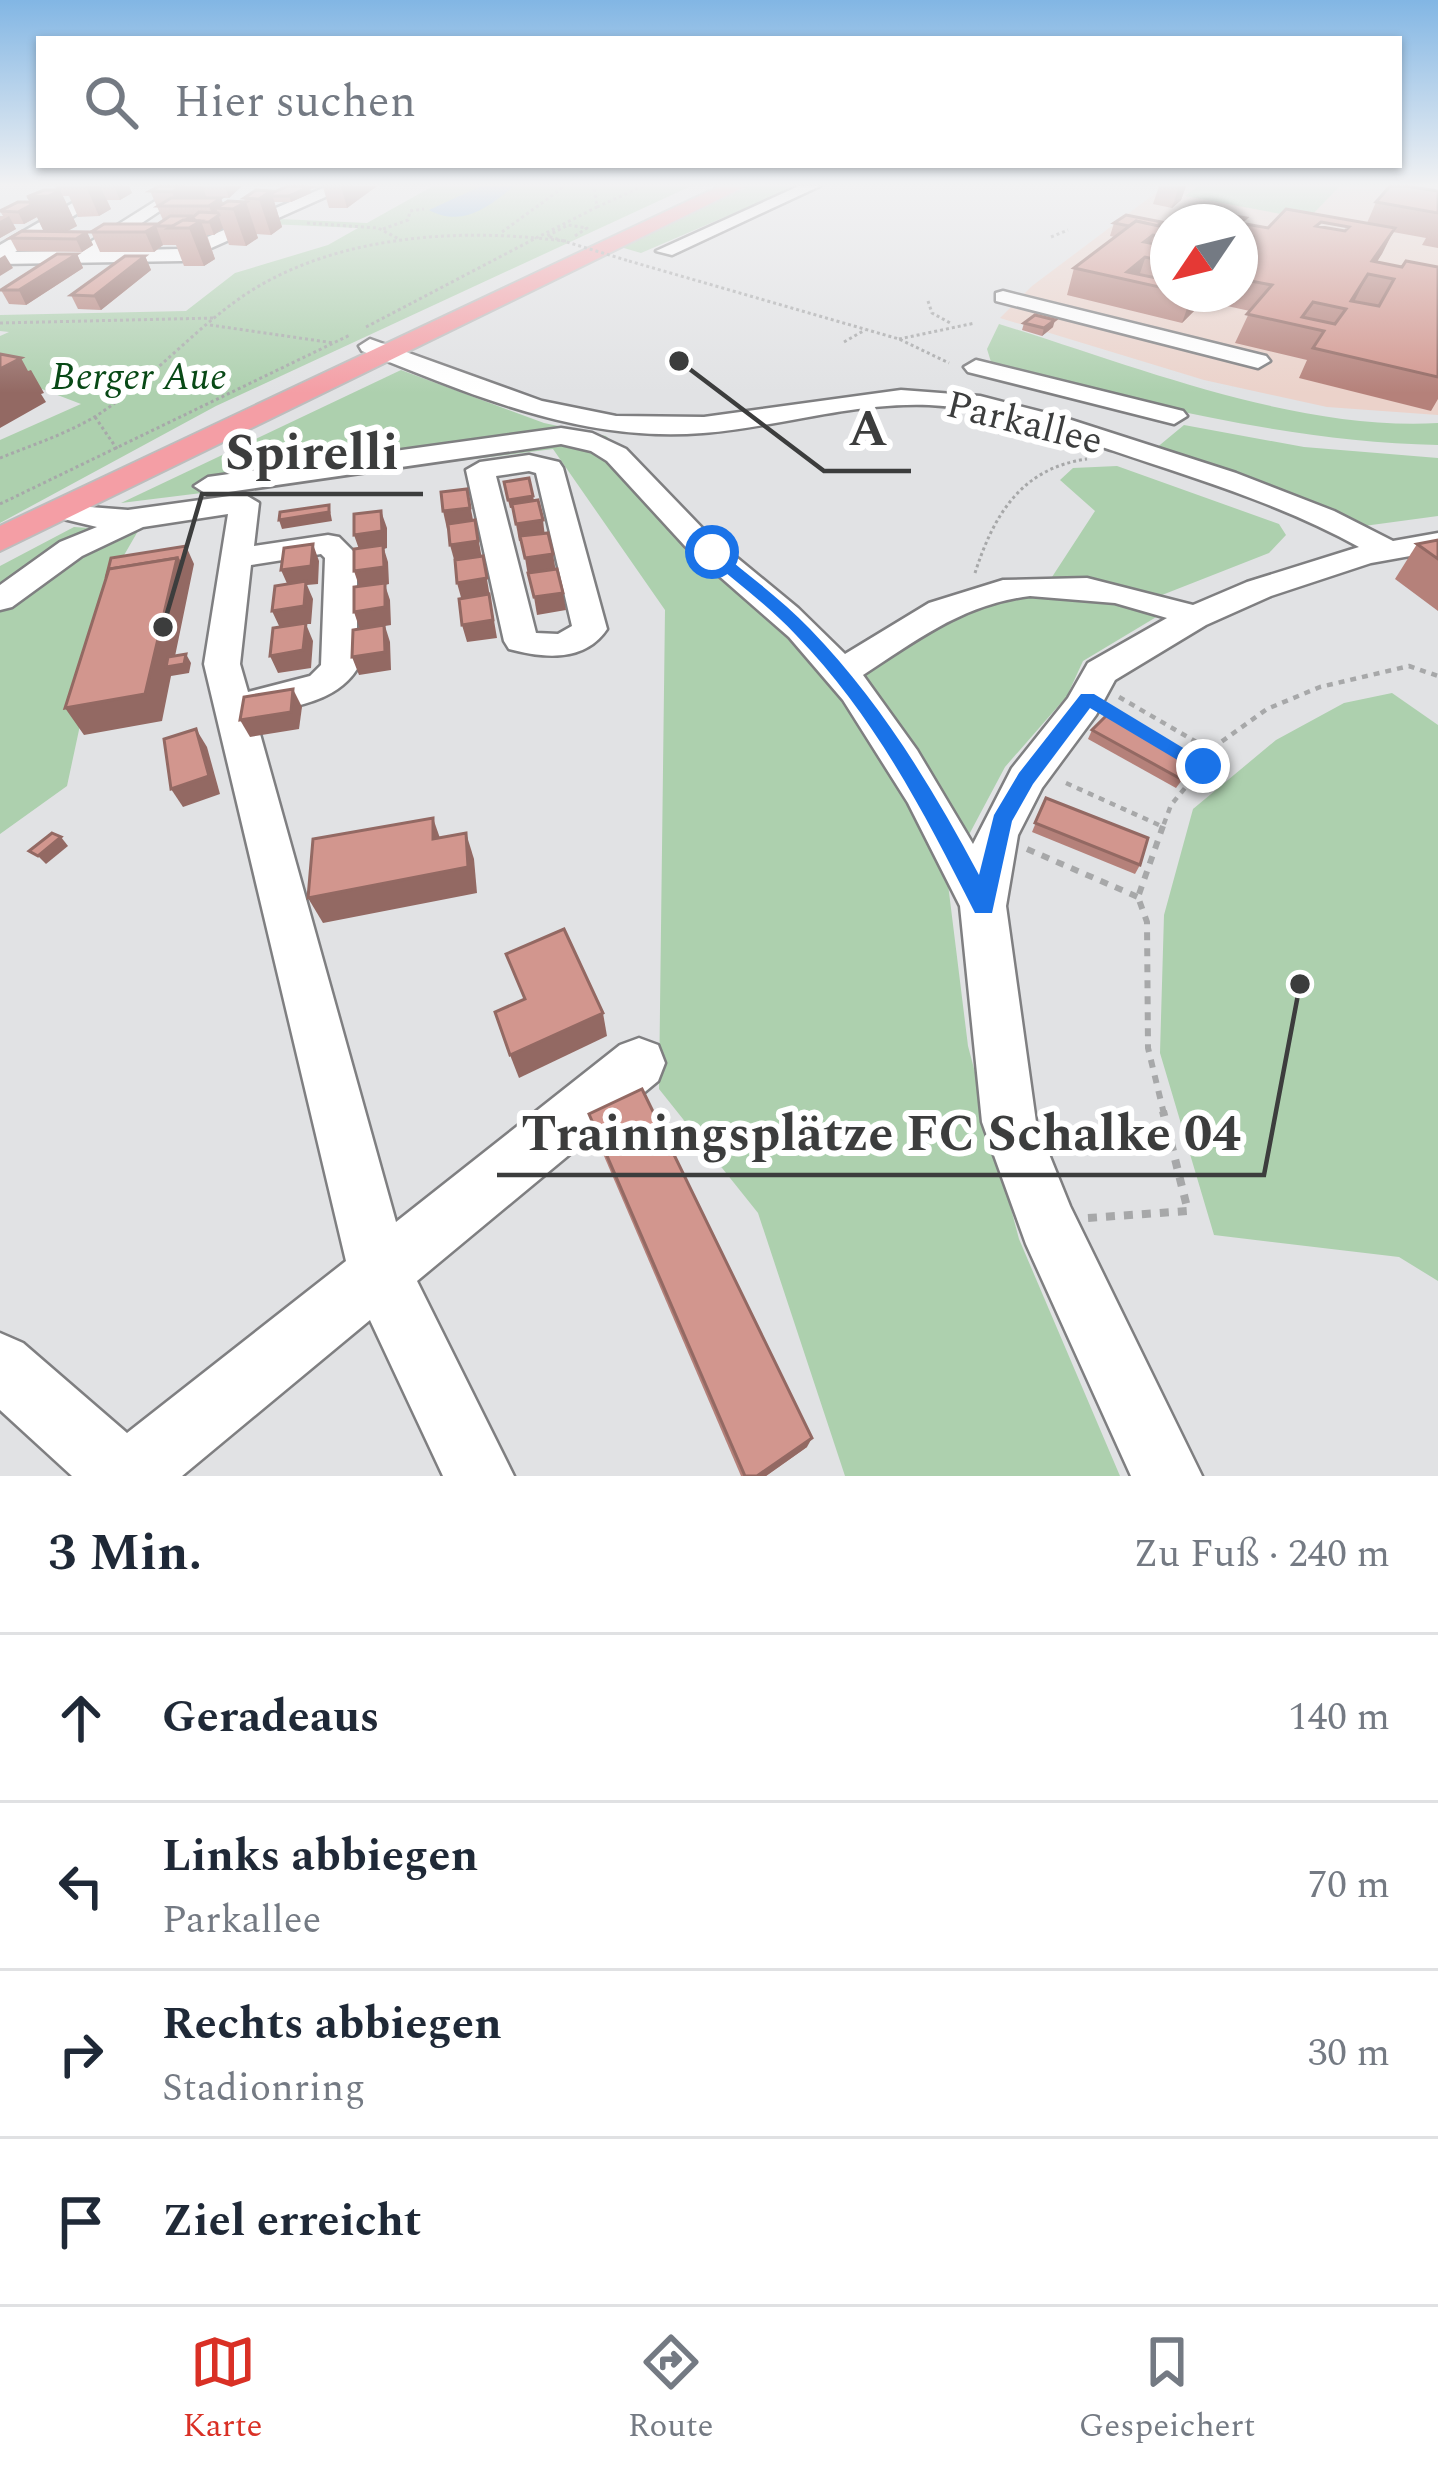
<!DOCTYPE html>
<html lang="de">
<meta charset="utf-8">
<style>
body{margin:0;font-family:Spectral,serif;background:#f6f6f7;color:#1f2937}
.compass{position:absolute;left:1150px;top:204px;width:108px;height:108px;border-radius:50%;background:#fff;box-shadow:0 3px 9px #0004;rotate:235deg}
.stop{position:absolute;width:36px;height:36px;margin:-27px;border:9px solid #1a73e8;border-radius:50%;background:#fff}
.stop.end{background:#1a73e8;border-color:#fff;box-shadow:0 3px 12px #0008}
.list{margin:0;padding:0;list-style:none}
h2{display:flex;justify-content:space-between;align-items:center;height:156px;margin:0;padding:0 48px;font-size:51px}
h2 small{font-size:39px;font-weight:400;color:#747a83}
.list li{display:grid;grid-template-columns:78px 1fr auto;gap:36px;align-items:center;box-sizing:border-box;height:168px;padding:0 48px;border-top:3px solid #e0e1e3}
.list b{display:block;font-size:45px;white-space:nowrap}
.list p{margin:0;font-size:39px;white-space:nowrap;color:#747a83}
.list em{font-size:39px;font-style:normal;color:#747a83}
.icon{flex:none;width:66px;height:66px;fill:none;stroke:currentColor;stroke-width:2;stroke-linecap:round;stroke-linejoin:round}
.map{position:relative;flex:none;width:1438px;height:1476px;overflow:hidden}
.search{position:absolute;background:#fff;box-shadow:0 3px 9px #0004;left:36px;right:36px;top:36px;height:132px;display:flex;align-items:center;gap:30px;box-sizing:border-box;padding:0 42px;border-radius:0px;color:#747a83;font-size:45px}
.sheet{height:828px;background:#fff}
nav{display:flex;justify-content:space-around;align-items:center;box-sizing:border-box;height:168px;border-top:3px solid #e0e1e3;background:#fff;font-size:33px;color:#747a83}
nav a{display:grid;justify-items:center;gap:6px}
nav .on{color:#d93025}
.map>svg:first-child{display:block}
.education{fill:#ebd2ca;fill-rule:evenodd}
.green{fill:#add0ae}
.water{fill:#8ab8de}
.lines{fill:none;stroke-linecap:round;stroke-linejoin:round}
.minor-casing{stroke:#7f7f81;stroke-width:5}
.major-casing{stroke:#bdbdbd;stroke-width:4}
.path-far3{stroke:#a7a8a9;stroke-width:3;stroke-dasharray:3 3;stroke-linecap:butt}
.path-far2{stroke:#a7a8a9;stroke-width:4.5;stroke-dasharray:6 6;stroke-linecap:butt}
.path-far1{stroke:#a7a8a9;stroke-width:6;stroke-dasharray:8 8;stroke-linecap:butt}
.path{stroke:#a7a8a9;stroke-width:8;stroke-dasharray:9 9;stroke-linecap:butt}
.minor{fill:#fff;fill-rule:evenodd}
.major{fill:#f49ea5;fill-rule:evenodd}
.path-bridge{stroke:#a7a8a9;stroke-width:3;stroke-dasharray:3 3;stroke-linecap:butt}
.wall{fill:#b5817a;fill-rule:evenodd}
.shaded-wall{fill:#936963}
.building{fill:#d2968e;stroke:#936963;stroke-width:3;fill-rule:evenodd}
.route{fill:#1a73e8}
.labels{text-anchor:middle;stroke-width:12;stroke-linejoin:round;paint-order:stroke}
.far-park-label{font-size:39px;font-style:italic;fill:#084916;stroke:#fff}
.far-street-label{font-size:39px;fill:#3c3d3d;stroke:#fff}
.leader{fill:none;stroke:#3c3d3d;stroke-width:4.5}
.callout-dot{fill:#3c3d3d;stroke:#fff;stroke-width:4.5}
.callout-label{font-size:51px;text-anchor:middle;font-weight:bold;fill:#3c3d3d;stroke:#fff;stroke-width:12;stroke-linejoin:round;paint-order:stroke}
</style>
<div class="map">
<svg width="1438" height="1476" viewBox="0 0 1438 1476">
<rect width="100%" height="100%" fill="#e1e2e4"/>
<path class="education" d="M1165,186h273v229l-111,-8 -123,-27 -204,-62 32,-32zM1168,222h72v72h-72z"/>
<g class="green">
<path d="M433,186h258l-475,220 -216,117v-83l81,-36 -81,-31v-37l9,-4 -9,-1v-16l186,-4 49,-38 93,-28 30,-17 -89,-4 11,-5 87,4z"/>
<path d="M747,186h50l-156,67 -24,-7z"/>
<path d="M1198,186h142l-32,33 -123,-23z"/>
<path d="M999,324c136,42 295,107 439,99v22c-146,-3 -286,-39 -428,-74l-19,-9 -4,-13z"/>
<path d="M401,370l143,53 62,13 254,237c40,-25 80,-56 124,-71 55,-19 124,-1 179,11l-80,48 -16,35 -62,71 -58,109 21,170 51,193 101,237h-275l-87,-263 -99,-124 6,-479 -112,-161 -432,54z"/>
<path d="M1184,425l120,22 134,11v58l-74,10 -69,-32 -140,-45z"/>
<path d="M1117,466l162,58 7,11 -17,18 -107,42 -110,-18 43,-66 -35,-31 13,-12z"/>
<path d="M74,527l64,4 -26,45 -45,210 -67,48v-268z"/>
<path d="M1392,693l46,32v556l-39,-24 -185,-22 -54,-182 4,-138 29,-106 83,-69 68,-37z"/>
</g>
<path class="water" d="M481,186h33c-25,21 -52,42 -85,24z"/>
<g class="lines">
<g class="minor-casing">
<g id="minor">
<path d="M102,186h20l-107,66 61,-1 100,-63 8,5 -2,3 -82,55 79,-2 149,-63h22l-168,75 -182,3v-19z"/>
<path d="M799,186h21l-148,69 -16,-4z"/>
<path d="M1003,291l263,65 4,5 -12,7 -262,-67v-8z"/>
<path d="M370,339l172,62 74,15 88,1 197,-27 79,6 82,21 174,56 98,38 59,30 45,-8v18l-67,12 -100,33 -65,29 -91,55 -19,35 -54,73 -24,47 -12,71 30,216 34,84 132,270h-71l-105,-232 -44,-122 -22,-216 -52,-103 -65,-103 -54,-63 -104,-91 -78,-85 -16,-10 -30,-7 -353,51 -14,-9 14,-9 353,-49 31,5 34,16 81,84 91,75 47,46 84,-51 74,-23 84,-2 106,27 54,-23 112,-35c-78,-43 -162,-68 -245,-96 -61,-20 -121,-43 -185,-46 -77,-3 -150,22 -226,28 -121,10 -231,-38 -341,-82l-3,-5zM1030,596l85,7 52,15 -79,45 -20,35 -56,70 -39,76 -56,-94 -54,-75c55,-36 101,-71 167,-79z"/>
<path d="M976,360l207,51 4,5 -13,8 -206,-52 -4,-5z"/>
<path d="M529,455l30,7 4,6 44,161c-23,34 -64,29 -98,20l-5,-8 -38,-171 14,-8zM529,471l7,2 36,153 -14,8 -22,-1 -40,-157z"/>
<path d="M244,494l15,9 -5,43 74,-11 11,2 18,18v114c-21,34 -66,37 -102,47l141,506 224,-177 19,-7 19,7 7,18 -7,18 -241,200 97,195h-71l-73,-156 -188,156h-110l-72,-66v-77l23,10 104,90 219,-172 -142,-597 24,-150 -85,13 -61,29 -70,51 -12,3v-25l60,-43 37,-15 -46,-11 -5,-6 5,-6 77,6zM321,554l4,4 -4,107 -11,11 -62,16 -8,-28 11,-99z"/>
</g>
</g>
<g class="major-casing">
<path id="major" d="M720,186h26l-746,365v-25z"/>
</g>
<g class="path-far3">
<path d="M597,207l46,-21"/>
<path d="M307,223l71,5 21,11"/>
<path d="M383,229l25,-9 2,-9 14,-2"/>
<path d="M502,232l63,-46"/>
<path d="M1051,237l17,-7"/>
<path d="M566,241l-30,-3 61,-31 -3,-21"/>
<path d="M629,261l270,78 50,24"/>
<path d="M928,301l4,12 20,11"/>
<path d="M0,323l214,-5"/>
<path d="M210,325l124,18"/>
<path d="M366,327l170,-89"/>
<path d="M899,339l76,-16"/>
<path d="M844,342l21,-12"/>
<path d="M95,417l22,32"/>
<path d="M0,458c37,-15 76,-27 108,-50 48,-34 87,-79 135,-112 83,-56 196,-67 293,-58"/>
<path d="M0,504l350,-169"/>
<path d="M975,573c19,-59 47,-105 112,-114"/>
</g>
<g class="path-far2">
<path d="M1119,697l91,53 57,-41 53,-22 89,-21 29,10"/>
<path d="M1114,714l89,52 -32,39 -9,24"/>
<path d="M1066,783l93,42"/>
</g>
<g class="path-far1">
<path d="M1163,826l-25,71 9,25 1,126 16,66"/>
<path d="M1027,849l111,48"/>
</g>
<path class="path" d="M1088,1218l100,-7 -25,-100"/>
<use href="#minor" class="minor"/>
<use href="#major" class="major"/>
<path class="path-bridge" d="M575,236l12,-8 -19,-3 -21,11 82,25"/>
</g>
<g class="wall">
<path d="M55,186h74l3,7 -12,7h-13l4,9 -12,7 -21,1 -9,-21h-6l14,30 -13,6h23l6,13 -11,7 -65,-1 -7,-13 34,-6 -7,-15 -13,7h-11l3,5 -16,9v-22h3l-3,-5 30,-9 -3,-5 30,-7z"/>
<path d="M159,186h82l-12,12h-8l2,6 22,-2 -1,-4 28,-5 16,-7h89l-30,22h-18l-6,-21 -13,2 1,4 -20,9h-17l8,25 -11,8 -15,-1 2,4 -12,8 -17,-1 -6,-17 -9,7h-7l8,24 -11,7h-20l-8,-21h-13l-9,7h-54l-9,-20 67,-8 5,-4 -13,-29z"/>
<path d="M1159,186h27l-5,14 -9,8 -19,-4z"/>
<path d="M1438,191v57l-16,-3 4,-7 -33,-6 -16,30 25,5h36v132l-7,12 -132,-33 8,-18 -72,-17 15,-32 -46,-10 -22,22 -115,-28 7,-27 41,-31 -5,-1 4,-13 48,-1 -1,4 7,2v66h72v-53l7,1 5,-5 -12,-15 6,-4 -3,5 25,5 18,-19 81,14 9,-21zM1321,222l28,5 -4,4 -29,-5z"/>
<path d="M77,254l6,14 -57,37 -17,-1 -8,-14z"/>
<path d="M145,256l6,14 -50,40 -23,-1 -7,-14z"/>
<path d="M1024,323l29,4 -11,9 -20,-6z"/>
<path d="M1438,540v71l-43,-32 22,-35z"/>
<path d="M1092,730l105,30 -21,28 -88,-49z"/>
<path d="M1046,798l94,67 -5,9 -103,-42z"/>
<path d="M589,1114l218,333 -41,29h-25l-146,-341z"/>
</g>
<g class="shaded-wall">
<path d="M86,186h14l11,23 -12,7z"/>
<path d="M114,186h15l3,7 -12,7z"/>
<path d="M181,186h21l5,12 -30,8 -5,-14z"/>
<path d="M225,186h16v1l-12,11z"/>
<path d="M341,186h36l-30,22z"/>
<path d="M1179,186h7l-5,14 -9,8z"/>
<path d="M310,187l1,6 -20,9 -2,-6z"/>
<path d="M60,190l17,36 -11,6 -21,2 -8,-17 -13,7 -6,-12 13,-7 -4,-8z"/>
<path d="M271,191l11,36 -11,8 -12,-36z"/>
<path d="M221,198l4,11 -9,-1 7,20 -9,7 -5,-13 5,-3 -5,-13z"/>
<path d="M246,202l12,36 -12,8 -13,-37z"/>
<path d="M9,216l7,13 -16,9v-17z"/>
<path d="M193,216l8,5 14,38 -11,7 -15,-38h-9z"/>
<path d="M1162,222l-4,13h-5l-16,47 -12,-3 26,-48z"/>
<path d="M156,226l7,19 -9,7 -9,-20z"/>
<path d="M1395,228l-13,26 -16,24 -12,24 -17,27 35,-68z"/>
<path d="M87,232l6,13 -11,7 -6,-13z"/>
<path d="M77,254l6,14 -57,37 -7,-15z"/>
<path d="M5,255l8,13 -13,8v-18z"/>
<path d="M145,256l6,14 -50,40 -7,-14z"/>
<path d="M1192,294h14l-2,7 -22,22z"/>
<path d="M1055,320l-2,7 -11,9 2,-8z"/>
<path d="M21,358l7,13 3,-1 13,23 -3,1 5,8 -46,26v-59z"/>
<path d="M467,489l7,36 -27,4 -4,-18z"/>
<path d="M533,496l2,9 -25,3 -2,-8z"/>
<path d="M329,505l3,16 -50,8 -3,-9z"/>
<path d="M381,511l6,17v20l-3,1 4,13 1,22 -4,1 5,15 1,25 -6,1 5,16 1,28 -32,5 -7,-18 8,-27 -6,-18 6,-23 -6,-18 6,-19 -6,-17z"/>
<path d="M475,520l7,39 -27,4 -5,-18z"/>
<path d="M543,520l2,17 -26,4 -3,-17z"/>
<path d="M313,544l6,17 -1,23 -11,1 6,14 -2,25h-5l7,17 -2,27 -33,5 -8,-17 10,-28 -8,-17 17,-23 -8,-18z"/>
<path d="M186,546l8,18 -21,102 13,-12 5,9 -2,10 -18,3 -9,45 -78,14 -19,-27z"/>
<path d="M553,554l3,18 -28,4 -3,-18z"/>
<path d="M483,556l14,82 -30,4 -5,-17v-24l-5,-18z"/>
<path d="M563,593l3,17 -29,5 -3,-18z"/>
<path d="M293,689l9,18 -3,22 -49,8 -10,-17z"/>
<path d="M196,729l11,18 13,47 -37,13 -12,-18z"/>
<path d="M433,818l9,26 -9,-5z"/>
<path d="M466,833l8,26 3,34 -154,30 -15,-25z"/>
<path d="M61,837l7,9 -22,18 -8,-8z"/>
<path d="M603,1013l4,23 -88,42 -9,-23z"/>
<path d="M812,1438l-5,9 -41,29h-9z"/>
</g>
<g class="building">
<path d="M159,186h22l-9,6 -22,-1z"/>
<path d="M288,186h13l9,1 -21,9h-17v-3z"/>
<path d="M1390,186h16l32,5v22l-62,-11z"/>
<path d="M44,190h16l-11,6 -22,1z"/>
<path d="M256,190l15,1 -12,8 -15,-1z"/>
<path d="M171,198h50l-12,8h-51z"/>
<path d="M228,201l18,1 -13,7 -17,-1z"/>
<path d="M18,202h12l1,3 -13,7 -18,-1z"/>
<path d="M1286,209l109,19 -23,33 30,6 4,-6 32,6v110l-125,-29 11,-17 -77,-17 25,-29 -32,-6v-38l7,1 5,-5 -12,-2v-13h-46l13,-11 39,7 -6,5 28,5zM1321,222l28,5 -4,4 -29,-5zM1368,274l26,5 -15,27 -28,-5zM1313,302l33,7 -11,15 -33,-7z"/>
<path d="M199,212l19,1 1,2 -10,7h-10l2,-1h-6l-2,-4z"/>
<path d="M1126,215l36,7 -5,4 -21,-5 -7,5 -15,-3z"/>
<path d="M170,216h23l-20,10h-17l-11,6h-54l13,-8h54z"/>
<path d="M183,220l18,1 -12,7h-20z"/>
<path d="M1136,221l32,7v10l-15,-3 -9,7 21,4 3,-2v18l-23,-5 -18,15 29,6 12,-10v21l-94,-21z"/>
<path d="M22,231l65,1 -11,7 -66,-1z"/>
<path d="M57,254h20l-58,36h-18z"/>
<path d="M125,256h20l-51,40 -23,-1z"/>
<path d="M1035,315l20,5 -11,8 -20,-5z"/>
<path d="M0,354l21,4 -21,11z"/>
<path d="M529,478l4,18 -25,4 -4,-18z"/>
<path d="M467,489l3,19 -27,3 -2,-19z"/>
<path d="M538,500l5,20 -27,4 -4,-20z"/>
<path d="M329,505v7l-50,8 1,-8z"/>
<path d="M381,511l1,20 -28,4v-21z"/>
<path d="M475,520l3,21 -28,4 -2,-21z"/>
<path d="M548,533l5,21 -28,4 -5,-22z"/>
<path d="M1438,540v19l-21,-15z"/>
<path d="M313,544l-2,22 -30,4 3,-22z"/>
<path d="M383,545l1,22 -30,4v-22z"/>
<path d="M186,546l-4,20 -5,-8 -68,11 -3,9 5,-20z"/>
<path d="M483,556l4,22 -30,5 -2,-23z"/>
<path d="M177,558l-32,136 -80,14 44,-139z"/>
<path d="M557,569l6,24 -29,4 -6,-24z"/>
<path d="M306,581l-2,25 -32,5 3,-25z"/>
<path d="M385,583v24l-31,5v-25z"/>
<path d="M489,594l4,26 -31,5 -3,-26z"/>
<path d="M306,623l-3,27 -33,6 3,-28z"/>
<path d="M384,625l1,27 -33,5 1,-27z"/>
<path d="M186,654l-2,10 -18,3 2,-10z"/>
<path d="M293,689l-2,23 -51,8 4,-23z"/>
<path d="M1109,713l88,47 -16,19 -89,-49z"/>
<path d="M196,729l13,47 -38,13 -7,-50z"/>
<path d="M1046,798l102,40 -8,27 -105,-42z"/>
<path d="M433,818v21l33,-6 2,34 -160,31 5,-59z"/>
<path d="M52,833l9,4 -23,19 -9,-5z"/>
<path d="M564,929l39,84 -93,42 -15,-43 30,-13 -19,-45z"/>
<path d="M642,1089l170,349 -55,38h-12l-156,-362z"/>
</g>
<linearGradient id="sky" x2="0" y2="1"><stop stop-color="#82b6e4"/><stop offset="0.47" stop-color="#f2f2f3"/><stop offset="1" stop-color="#f2f2f3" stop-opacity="0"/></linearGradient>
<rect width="1438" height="393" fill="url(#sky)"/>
<path class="route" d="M706,549h11c31,26 65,51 93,80 70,72 122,158 169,246l15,-60 25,-42 62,-79h13l119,72 -3,5h-14l-106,-63 -57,76 -21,37 -20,92h-17c-50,-99 -101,-198 -179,-278 -27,-29 -60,-53 -90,-79z"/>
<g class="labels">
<g class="far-park-label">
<text x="139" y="389">Berger Aue</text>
</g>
<g class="far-street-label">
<text transform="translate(1025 421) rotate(14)" y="14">Parkallee</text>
</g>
</g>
<path class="leader" d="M679 361L824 471H911M163 627L202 494H423M1300 984L1264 1175H497"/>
<g class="callout-dot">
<circle cx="679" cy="361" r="12"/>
<circle cx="163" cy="627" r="12"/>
<circle cx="1300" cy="984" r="12"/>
</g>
<g class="callout-label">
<text x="868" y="445">A</text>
<text x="312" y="469">Spirelli</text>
<text x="881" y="1150">Trainingsplätze FC Schalke 04</text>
</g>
</svg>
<svg class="compass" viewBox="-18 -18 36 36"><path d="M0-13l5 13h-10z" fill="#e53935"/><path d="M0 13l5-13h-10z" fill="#747a83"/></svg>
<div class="stop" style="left:712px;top:552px"></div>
<div class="stop end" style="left:1203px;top:766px"></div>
<div class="search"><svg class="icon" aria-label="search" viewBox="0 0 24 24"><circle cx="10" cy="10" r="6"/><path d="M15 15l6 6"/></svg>Hier suchen</div>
</div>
<section class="sheet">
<h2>3 Min.<small>Zu Fuß · 240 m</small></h2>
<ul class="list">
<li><svg class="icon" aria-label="ahead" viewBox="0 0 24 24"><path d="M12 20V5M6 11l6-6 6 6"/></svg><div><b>Geradeaus</b></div><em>140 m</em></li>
<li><svg class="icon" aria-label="left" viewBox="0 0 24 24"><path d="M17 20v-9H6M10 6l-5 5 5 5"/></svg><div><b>Links abbiegen</b><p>Parkallee</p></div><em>70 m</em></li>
<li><svg class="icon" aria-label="right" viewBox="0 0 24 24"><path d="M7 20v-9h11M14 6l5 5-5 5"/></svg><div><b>Rechts abbiegen</b><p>Stadionring</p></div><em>30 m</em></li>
<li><svg class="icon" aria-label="arrive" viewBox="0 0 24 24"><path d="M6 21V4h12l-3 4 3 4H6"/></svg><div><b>Ziel erreicht</b></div></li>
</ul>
</section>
<nav>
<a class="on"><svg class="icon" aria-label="map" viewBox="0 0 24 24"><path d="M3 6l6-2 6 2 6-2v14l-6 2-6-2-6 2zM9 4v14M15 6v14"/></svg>Karte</a>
<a><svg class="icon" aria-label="directions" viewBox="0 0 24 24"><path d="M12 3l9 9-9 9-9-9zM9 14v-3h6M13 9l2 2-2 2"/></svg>Route</a>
<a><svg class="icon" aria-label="saved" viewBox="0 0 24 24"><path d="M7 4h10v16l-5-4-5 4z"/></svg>Gespeichert</a>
</nav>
